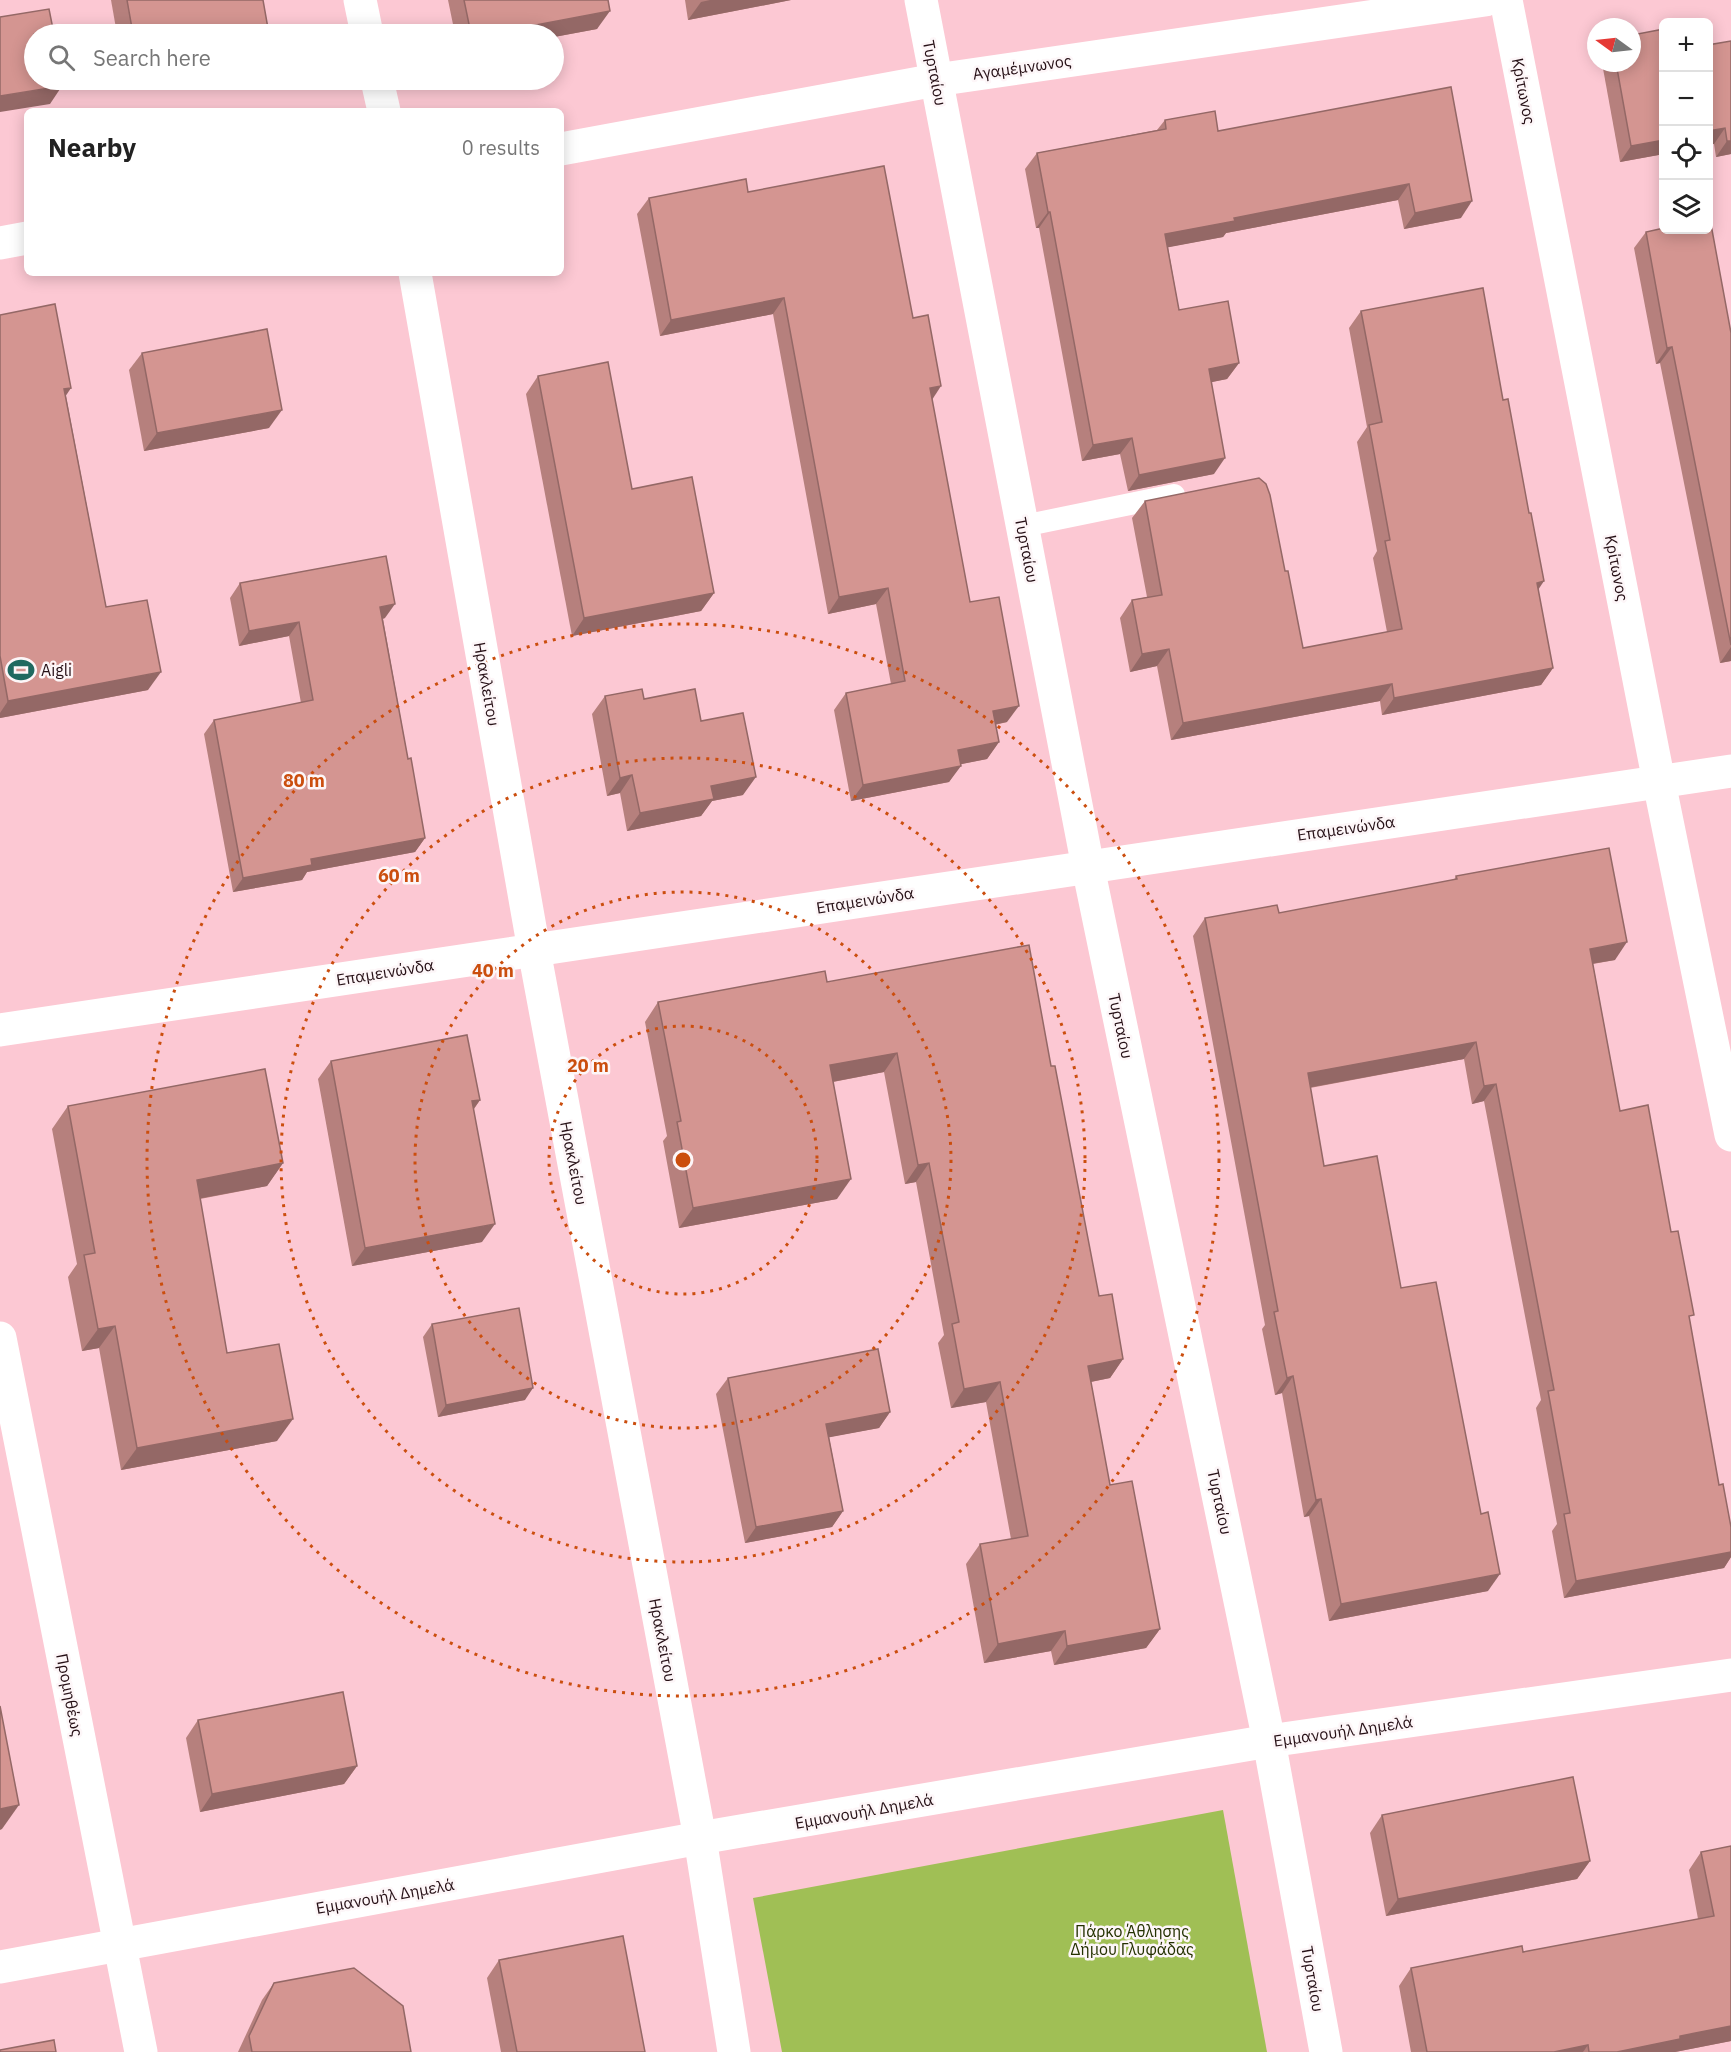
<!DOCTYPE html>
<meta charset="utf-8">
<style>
body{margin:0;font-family:"IBM Plex Sans",sans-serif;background:#f6f6f6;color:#222}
.controls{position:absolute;right:18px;top:18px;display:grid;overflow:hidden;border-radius:9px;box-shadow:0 3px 15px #0003}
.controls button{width:54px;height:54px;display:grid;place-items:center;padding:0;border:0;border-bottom:2px solid #e0e0e0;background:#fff;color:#222;font:30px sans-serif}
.compass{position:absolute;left:1587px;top:18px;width:54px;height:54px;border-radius:50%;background:#fff;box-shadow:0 3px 15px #0003;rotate:285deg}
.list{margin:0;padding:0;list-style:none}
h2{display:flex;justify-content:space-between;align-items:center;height:78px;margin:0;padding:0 24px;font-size:26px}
h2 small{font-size:20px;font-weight:400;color:#767676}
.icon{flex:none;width:33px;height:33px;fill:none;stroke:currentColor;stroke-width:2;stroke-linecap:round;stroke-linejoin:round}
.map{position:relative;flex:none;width:1731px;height:2052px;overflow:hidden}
.search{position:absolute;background:#fff;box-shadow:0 3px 15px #0003;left:24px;top:24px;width:540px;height:66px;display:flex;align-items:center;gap:15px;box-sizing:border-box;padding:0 21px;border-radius:33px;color:#767676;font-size:22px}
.panel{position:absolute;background:#fff;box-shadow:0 3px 15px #0003;left:24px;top:108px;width:540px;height:168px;border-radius:9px}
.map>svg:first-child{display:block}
.green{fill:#a0bf55}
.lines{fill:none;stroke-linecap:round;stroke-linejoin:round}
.service{stroke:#fff;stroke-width:22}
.minor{stroke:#fff;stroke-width:33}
.wall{fill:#b6807d}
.shaded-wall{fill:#946866}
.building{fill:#d49591;stroke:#946866;stroke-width:1.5}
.ring{fill:none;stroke:#cb4e0e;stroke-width:3;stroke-dasharray:3 6}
.labels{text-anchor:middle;stroke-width:5;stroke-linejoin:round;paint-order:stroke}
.street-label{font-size:16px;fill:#261016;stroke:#fdf6f8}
.poi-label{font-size:16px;fill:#261016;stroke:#fdf6f8;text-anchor:start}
.park-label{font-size:16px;fill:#243100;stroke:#fdf6f8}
.centre{fill:#cb4e0e;stroke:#fdf6f8;stroke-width:3}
.ring-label{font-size:18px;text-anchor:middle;font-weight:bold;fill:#cb4e0e;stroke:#fdf6f8;stroke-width:5;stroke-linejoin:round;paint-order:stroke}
</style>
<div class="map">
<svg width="1731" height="2052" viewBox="0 0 1731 2052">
<rect width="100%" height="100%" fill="#fcc8d3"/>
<path class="green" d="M1223,1810l44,242h-485l-29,-154z"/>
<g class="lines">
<path class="service" d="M1023,526l151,-31"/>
<g class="minor">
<path d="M360,0l7,34"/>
<path d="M921,0l167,867 181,874 57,311"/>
<path d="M1506,0l153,782 72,353"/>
<path d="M377,80l7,31"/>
<path d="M561,149l375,-69 549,-80"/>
<path d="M0,243l27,-5"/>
<path d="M415,273l119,677 166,888 34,214"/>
<path d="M0,1030l1731,-259"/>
<path d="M0,1338l141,714"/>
<path d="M0,1967l700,-129 569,-97 462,-66"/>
</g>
</g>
<g class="wall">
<path d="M111,0h152l6,34h-152z"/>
<path d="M448,0h160l-11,29 -43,8v-3h-99z"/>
<path d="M685,0h106l-103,20z"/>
<path d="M1708,45l23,109 -15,3 -2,-13z"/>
<path d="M1602,63h30l32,91 -44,8z"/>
<path d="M125,80h58l-56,10z"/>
<path d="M1451,87l10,131 -57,11 -6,-29 -172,33 -3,4 -55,10 11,63 60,53 -12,16 -16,3 3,92 -86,17 -8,-37 -38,7 -43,-233h-3l-11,-59 12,-16 120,-23 8,-10 53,11z"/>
<path d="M748,192l165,126 19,81 38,203 37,120 -12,3 4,17 -12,17 -26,5 -12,18 -98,19 -17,-91 12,-17 45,-9 -15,-80 -48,10 -55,-300 -113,22 -23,-122 12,-16z"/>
<path d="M1646,232l85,101v328l-11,2 -60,-300 -4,1 -22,-116z"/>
<path d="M1361,311l177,278 15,79 -12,17 -159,30 -2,-14 -209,39 -14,-74 -27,6 -10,-54 12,-18 15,-3 -15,-79 13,-17 140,70 18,77 84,-16 -14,-74 4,-7 -20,-109 10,-15 -18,-99z"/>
<path d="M0,315l66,81 40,211 42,83 -148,28z"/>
<path d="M142,353l127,75 -125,23 -15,-81z"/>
<path d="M538,376l94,113 82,104 -13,18 -129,25 -46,-242z"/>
<path d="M240,583l145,35 -2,1 25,140 17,79 -10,14 -108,20 -5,8 -69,12 -29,-158 10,-14 87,-17 -12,-67 -50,10 -9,-48z"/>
<path d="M605,696l39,3 57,22 42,74 -31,6 -11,15 -74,15 -7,-38 -13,3 -15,-82z"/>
<path d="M1456,876l159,84 -22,4 27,147 51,121 19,89 29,164 12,42v30l-7,11 -160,30 -12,-67 5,-7 -21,-116 5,-8 -57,-299 -12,3 -8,-45 -154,29 14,78 77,122 87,303 -159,30 -20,-105 -5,1 -22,-124 -7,2 -13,-66 3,-4 -72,-389 12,-18 74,-5 175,-33z"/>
<path d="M827,982l224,84 48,230 24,63 -13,19 -19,4 19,103 50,144 -14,19 -92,17 -3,-14 -67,12 -18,-99 14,-20 31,-5 -25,-137 -35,6 -13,-65 6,-8 -28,-153 -11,2 -21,-112 -51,10 4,117 -158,29 -16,-87 4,-5 -22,-114 13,-20z"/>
<path d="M331,1061l149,39 -6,9 8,133 -130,24 -34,-187z"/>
<path d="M68,1106l215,57 -16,23 -67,13 27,154 50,88 -156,29 -22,-122 -17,3 -14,-74 9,-13 -25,-135z"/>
<path d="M432,1324l93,76 -87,17 -15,-80z"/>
<path d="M728,1378l162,34 -11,16 -50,9 14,74 -11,16 -87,16 -29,-149z"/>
<path d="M198,1720l159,46 -13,18 -144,28 -14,-74z"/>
<path d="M1382,1815l208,46 -13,18 -191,37 -16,-83z"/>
<path d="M1731,1846v195l-56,11h-264l-12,-66 12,-18 112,-16 175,-33 -9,-49 12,-18z"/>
<path d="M499,1960l146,92h-144l-14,-74z"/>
<path d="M274,1983l137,69h-173l24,-52z"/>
</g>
<g class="shaded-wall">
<path d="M710,0h81l-103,20 13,-18z"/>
<path d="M610,11l-13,18 -43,8v-3h-66z"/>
<path d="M135,80h48l-56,10z"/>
<path d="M62,86l-12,18 -50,8v-16z"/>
<path d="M1725,128l-11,16 -6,1v-14z"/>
<path d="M1664,140v14l-44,8 11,-16z"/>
<path d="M1727,141h4v13l-15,3z"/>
<path d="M1409,184l-11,16 -172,33 -3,4 -69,13 11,-16 69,-16z"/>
<path d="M1472,201l-11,17 -57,11 11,-16z"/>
<path d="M1048,212h2l-11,16h-3z"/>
<path d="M784,298l-11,16 -113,22 11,-16z"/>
<path d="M1672,347l-12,16 -4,1 11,-16z"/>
<path d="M1239,363l-12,16 -29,6 11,-16z"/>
<path d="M941,386l-11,17v-15z"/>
<path d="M71,388l-12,18 5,-17z"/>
<path d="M282,410l-13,18 -125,23 13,-18z"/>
<path d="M1132,438l-12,16 -38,7 11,-16z"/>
<path d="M1225,458l-11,16 -86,17 11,-16z"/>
<path d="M1544,581l-12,18 5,-16z"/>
<path d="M888,588l-12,16 -48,10 11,-17z"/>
<path d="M714,593l-13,18 -129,25 12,-18z"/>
<path d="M395,604l-10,14 -15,3 10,-14z"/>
<path d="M299,622l-10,14 -50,10 10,-15z"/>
<path d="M1731,647v14l-11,2z"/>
<path d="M1169,649l-12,17 -27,6 12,-18z"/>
<path d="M1553,668l-12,17 -159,30 12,-17z"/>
<path d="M161,672l-13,18 -148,28v-5l8,-12z"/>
<path d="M1392,684l-12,17 -209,39 12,-17z"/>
<path d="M1019,706l-12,16 -26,5 12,-16z"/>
<path d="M999,742l-12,17 -40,8 11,-17z"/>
<path d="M961,766l-12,16 -98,19 12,-16z"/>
<path d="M632,775l-12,18 -13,3 13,-18z"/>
<path d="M756,777l-13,18 -31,6 -11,15 -74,15 13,-18 71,-27z"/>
<path d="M425,838l-10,14 -108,20 -5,8 -69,12 10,-14 68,-19z"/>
<path d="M1627,942l-12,18 -37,6 12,-17z"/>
<path d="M1476,1042l-12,17 -168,31 12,-17z"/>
<path d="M897,1053l-13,19 -68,13 14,-20z"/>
<path d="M1496,1084l-12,17 -12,3 12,-18z"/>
<path d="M480,1100l-13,18 5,-17z"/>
<path d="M283,1163l-16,23 -86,16 16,-22z"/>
<path d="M929,1163l-13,19 -11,2 13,-19z"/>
<path d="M851,1179l-14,20 -158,29 14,-20z"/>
<path d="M495,1224l-13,18 -130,24 13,-18z"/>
<path d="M115,1326l-16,22 -17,3 16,-22z"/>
<path d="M1123,1359l-13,19 -35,7 13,-19z"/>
<path d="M1293,1376l-11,17 -7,2 12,-17z"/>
<path d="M1000,1382l-14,20 -35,6 13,-19z"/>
<path d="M533,1388l-8,12 -87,17 8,-12z"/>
<path d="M890,1412l-11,16 -64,12 11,-16z"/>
<path d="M293,1419l-16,22 -156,29 16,-22z"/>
<path d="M1321,1499l-12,17 -5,1 12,-17z"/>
<path d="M843,1511l-11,16 -87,16 11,-16z"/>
<path d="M1731,1552v5l-7,11 -160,30 12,-17z"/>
<path d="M1500,1574l-12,17 -159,30 12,-17z"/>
<path d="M1160,1629l-14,19 -92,17 13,-19z"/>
<path d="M1065,1631l-14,20 -67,12 14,-19z"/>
<path d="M357,1766l-13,18 -144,28 12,-18z"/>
<path d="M19,1805l-17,24 -2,1v-21z"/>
<path d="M1590,1861l-13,18 -191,37 12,-17z"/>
<path d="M1731,2026v15l-56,11h-58l63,-16z"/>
<path d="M1588,2045l-5,7h-29z"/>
</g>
<g class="building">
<path d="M127,0h136l6,34h-136z"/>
<path d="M464,0h144l2,11 -122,23h-17z"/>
<path d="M49,9l5,25h-20v46h27l1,6 -62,10v-79z"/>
<path d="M1664,29v111l-33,6 -15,-83h16v-28z"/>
<path d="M1731,41v100h-4l-2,-13 -17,3v-86z"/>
<path d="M1451,87l21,114 -57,12 -6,-29 -175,34 1,3 -70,13 14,76 49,-9 11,62 -30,6 16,89 -86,17 -7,-37 -39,7 -43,-233h-2l-11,-59 129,-24 -1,-9 50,-9 3,20z"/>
<path d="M884,166l29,152 15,-3 13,71 -11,2 40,214 29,-5 20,109 -26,5 6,31 -41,8 3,16 -98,19 -17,-92 59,-12 -17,-93 -49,9 -55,-299 -113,22 -22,-122 97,-19 2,13z"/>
<path d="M1710,219l21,114v312l-59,-298 -5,1 -21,-116 18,-4v2h44v-10z"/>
<path d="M1483,288l20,112 5,-1 21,114h2l13,68 -7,2 16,85 -159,30 -2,-14 -209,39 -14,-74 -27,5 -10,-54 30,-5 -17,-94 114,-23 7,6 4,11 15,76h3l15,77 99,-19 -17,-88 5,-1 -21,-115 13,-3 -21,-111z"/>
<path d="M55,304l16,84 -7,1 42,218 41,-7 14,72 -153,29 -8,-45v-341z"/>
<path d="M267,329l15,81 -125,23 -15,-80z"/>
<path d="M608,362l24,127 60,-12 22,116 -130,25 -46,-242z"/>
<path d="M386,556l9,48 -15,3 28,152 3,-1 14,80 -114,21 1,6 -69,13 -29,-158 99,-20 -14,-78 -50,9 -9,-48z"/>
<path d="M642,689l2,10 51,-10 6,32 42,-8 13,64 -45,9 3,13 -74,14 -8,-38 -12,3 -15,-82z"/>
<path d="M1609,848l18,94 -37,7 30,162 28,-6 23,127 7,-1 16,84 -5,1 30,169 4,-1 8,43v25l-155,29 -12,-67 6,-1 -22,-122 6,-1 -58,-306 -12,2 -8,-44 -168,31 16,93 53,-10 24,132 35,-6 45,232 7,-2 12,62 -159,30 -20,-105 -5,1 -23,-124 -6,2 -13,-66 4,-1 -73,-393 72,-13 2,8 178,-34 -1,-3z"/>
<path d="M1029,945l22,121h4l44,230 13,-2 11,65 -35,7 22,119 22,-4 28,148 -93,17 -2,-15 -67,13 -18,-100 48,-8 -28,-154 -36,7 -12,-65 7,-2 -30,-159 -11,2 -21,-112 -67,12 21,114 -158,29 -16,-86 4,-1 -23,-119 167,-31 2,11z"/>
<path d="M467,1035l13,65 -8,1 23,123 -130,24 -34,-187z"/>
<path d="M265,1069l18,94 -86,17 30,173 52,-9 14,75 -156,29 -22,-122 -17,3 -14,-74 11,-2 -27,-147z"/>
<path d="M519,1308l14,80 -87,17 -14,-81z"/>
<path d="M878,1349l12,63 -64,12 17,87 -87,16 -28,-149z"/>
<path d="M343,1692l14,74 -145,28 -14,-74z"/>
<path d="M0,1706l19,99 -19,4z"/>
<path d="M1573,1777l17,84 -192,38 -16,-84z"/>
<path d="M1731,1846v180l-51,10v3l-63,13h-28l-1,-7 -34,7h-127l-16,-84 111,-22 1,6 191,-36 -13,-64z"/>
<path d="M623,1936l22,116h-128l-18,-92z"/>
<path d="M354,1968l49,38 8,46h-159l-3,-16 25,-53z"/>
<path d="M54,2040l2,12h-56v-2z"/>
</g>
<g class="ring">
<circle cx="683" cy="1160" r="134"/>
<circle cx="683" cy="1160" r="268"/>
<circle cx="683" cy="1160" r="402"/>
<circle cx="683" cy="1160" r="536"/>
</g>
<defs>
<g id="stadium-bare" transform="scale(2.07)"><path d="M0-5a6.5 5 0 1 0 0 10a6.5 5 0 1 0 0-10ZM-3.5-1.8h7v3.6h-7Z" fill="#206960" stroke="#fdf6f8" stroke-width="2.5" paint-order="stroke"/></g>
</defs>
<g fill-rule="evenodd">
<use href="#stadium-bare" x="21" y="670"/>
</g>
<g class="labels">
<g class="street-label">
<text transform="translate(1022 67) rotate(-8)" y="6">Αγαμέμνωνος</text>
<text transform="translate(935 73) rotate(79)" y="6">Τυρταίου</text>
<text transform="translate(1524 91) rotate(79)" y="6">Κρίτωνος</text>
<text transform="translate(1027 550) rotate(79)" y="6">Τυρταίου</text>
<text transform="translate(1617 568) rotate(79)" y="6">Κρίτωνος</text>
<text transform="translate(487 684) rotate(80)" y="6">Ηρακλείτου</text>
<text transform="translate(1346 828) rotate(-8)" y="6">Επαμεινώνδα</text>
<text transform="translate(865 900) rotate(-9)" y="6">Επαμεινώνδα</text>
<text transform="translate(385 972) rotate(-9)" y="6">Επαμεινώνδα</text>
<text transform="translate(1121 1026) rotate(78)" y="6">Τυρταίου</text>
<text transform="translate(574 1163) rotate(79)" y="6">Ηρακλείτου</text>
<text transform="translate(1220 1502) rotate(78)" y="6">Τυρταίου</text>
<text transform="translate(663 1640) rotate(79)" y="6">Ηρακλείτου</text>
<text transform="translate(70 1695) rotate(79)" y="6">Προμηθέως</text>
<text transform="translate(1343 1731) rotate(-8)" y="6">Εμμανουήλ Δημελά</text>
<text transform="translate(864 1811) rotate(-10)" y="6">Εμμανουήλ Δημελά</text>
<text transform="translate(385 1896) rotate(-10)" y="6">Εμμανουήλ Δημελά</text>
<text transform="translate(1313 1979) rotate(80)" y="6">Τυρταίου</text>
</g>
<g class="poi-label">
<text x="41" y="676">Aigli</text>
</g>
<g class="park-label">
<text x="1132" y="1937">Πάρκο Άθλησης<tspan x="1132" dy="18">Δήμου Γλυφάδας</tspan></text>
</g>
</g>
<circle cx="683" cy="1160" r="9" class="centre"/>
<g class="ring-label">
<text x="304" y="787">80 m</text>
<text x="399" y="882">60 m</text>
<text x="493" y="977">40 m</text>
<text x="588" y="1072">20 m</text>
</g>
</svg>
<div class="controls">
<button>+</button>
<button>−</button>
<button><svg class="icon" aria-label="locate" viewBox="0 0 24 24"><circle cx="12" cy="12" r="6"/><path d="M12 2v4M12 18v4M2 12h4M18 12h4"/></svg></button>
<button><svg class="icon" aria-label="layers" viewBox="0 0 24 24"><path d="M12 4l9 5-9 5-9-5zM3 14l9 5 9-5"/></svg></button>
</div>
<svg class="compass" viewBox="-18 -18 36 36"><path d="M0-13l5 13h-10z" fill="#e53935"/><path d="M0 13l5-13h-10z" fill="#767676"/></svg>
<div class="search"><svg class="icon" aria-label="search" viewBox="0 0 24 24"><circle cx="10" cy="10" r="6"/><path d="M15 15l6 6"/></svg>Search here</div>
<section class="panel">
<h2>Nearby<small>0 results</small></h2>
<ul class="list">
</ul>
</section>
</div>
